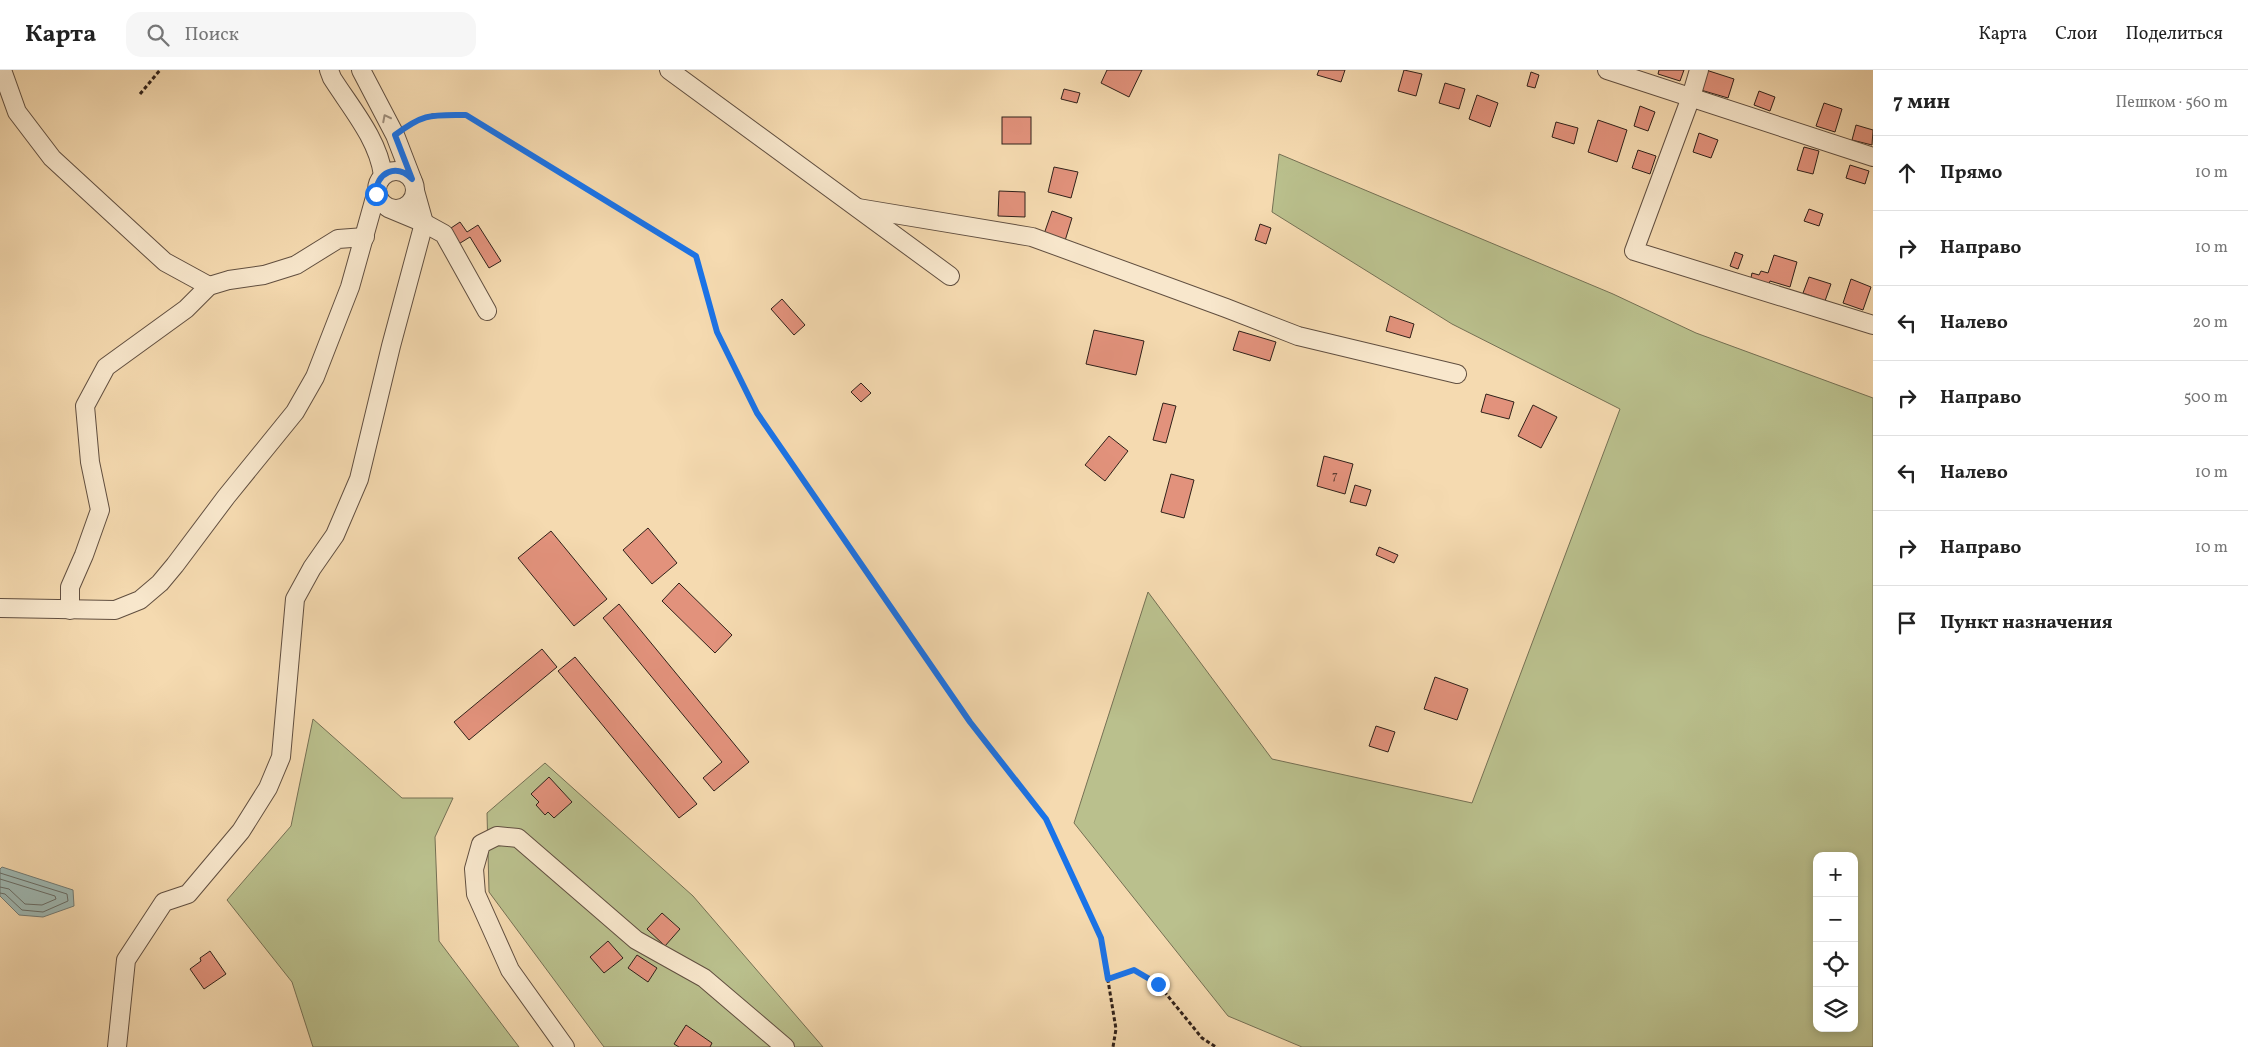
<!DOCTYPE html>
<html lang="ru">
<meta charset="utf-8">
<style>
body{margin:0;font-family:Vollkorn,serif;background:#f6f6f6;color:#222}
.controls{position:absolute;right:15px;bottom:15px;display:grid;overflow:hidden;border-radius:10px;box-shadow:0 2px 8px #0003}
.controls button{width:45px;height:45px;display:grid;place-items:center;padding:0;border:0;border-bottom:1px solid #e0e0e0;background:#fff;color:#222;font:25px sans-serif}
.stop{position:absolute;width:15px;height:15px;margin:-11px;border:4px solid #1a73e8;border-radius:50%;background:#fff}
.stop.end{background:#1a73e8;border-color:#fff;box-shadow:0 1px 5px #0008}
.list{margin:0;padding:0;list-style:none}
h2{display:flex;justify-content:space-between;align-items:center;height:65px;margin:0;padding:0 20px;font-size:21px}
h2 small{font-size:16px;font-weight:400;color:#767676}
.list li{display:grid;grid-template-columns:32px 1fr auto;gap:15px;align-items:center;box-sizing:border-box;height:75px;padding:0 20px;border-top:1px solid #e0e0e0}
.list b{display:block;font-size:19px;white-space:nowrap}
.list em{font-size:16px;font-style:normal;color:#767676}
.icon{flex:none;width:28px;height:28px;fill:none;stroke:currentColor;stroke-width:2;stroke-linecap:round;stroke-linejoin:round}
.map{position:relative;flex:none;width:1873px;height:977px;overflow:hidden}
header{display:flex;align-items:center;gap:30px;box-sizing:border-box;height:70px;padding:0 25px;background:#fff;border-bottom:1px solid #e0e0e0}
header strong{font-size:24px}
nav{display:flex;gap:28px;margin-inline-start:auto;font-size:18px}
.search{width:350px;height:45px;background:#f6f6f6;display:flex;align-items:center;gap:12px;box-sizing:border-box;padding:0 18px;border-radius:15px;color:#767676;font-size:19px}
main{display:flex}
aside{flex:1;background:#fff}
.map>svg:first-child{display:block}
.green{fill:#bac08d;stroke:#757054;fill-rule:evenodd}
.water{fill:#9fb9b4;stroke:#737c76}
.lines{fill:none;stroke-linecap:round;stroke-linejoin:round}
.shore{stroke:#686d67;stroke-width:1}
.building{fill:#e2927c;stroke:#30211a}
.minor-casing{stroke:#614f40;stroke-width:20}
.path{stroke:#30211a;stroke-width:3;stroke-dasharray:4 2.5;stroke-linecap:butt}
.minor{stroke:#f8e7cc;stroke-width:18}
.oneway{stroke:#9e8e7c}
.route{stroke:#1a73e8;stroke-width:6}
.labels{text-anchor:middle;stroke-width:4.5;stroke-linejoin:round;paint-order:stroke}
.number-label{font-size:12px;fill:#5c3d32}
</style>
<header>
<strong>Карта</strong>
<div class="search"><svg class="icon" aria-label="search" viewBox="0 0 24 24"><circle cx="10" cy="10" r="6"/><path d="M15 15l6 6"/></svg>Поиск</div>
<nav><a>Карта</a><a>Слои</a><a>Поделиться</a></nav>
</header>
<main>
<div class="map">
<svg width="1873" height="977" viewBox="0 0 1873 977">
<rect width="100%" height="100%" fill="#f5dab0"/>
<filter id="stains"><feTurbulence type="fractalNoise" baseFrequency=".004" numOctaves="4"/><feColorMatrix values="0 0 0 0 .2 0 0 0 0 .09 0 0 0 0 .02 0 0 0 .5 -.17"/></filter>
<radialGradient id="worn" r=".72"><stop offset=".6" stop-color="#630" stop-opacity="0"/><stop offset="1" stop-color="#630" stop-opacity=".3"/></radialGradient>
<g class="green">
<path d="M1279,84l334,140 83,39 177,65v649h-571l-74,-31 -154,-193 74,-231 124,167 200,44 148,-394 -168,-85 -180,-112zM1817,786h37v172h-37z"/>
<path d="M313,649l89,79h51l-18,39 4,104 80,106h-206l-21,-65 -65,-82 64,-74z"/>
<path d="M545,693l148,133 130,151h-219l-115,-155 -2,-79z"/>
</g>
<path class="water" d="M2,797l71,23 1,16 -31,11 -24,-2 -19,-19v-27z"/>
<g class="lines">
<g class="shore">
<path d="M0,803l67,21 1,7 -25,11 -21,-2 -17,-16 -5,-1"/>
<path d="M0,809l55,17 1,3 -14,6 -17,-1 -16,-15 -9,-2"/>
</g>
</g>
<g class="building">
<path d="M1107,0h35l-13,27 -28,-14z"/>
<path d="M1319,0h26l-4,12 -24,-7z"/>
<path d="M1404,0l18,4 -6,22 -18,-5z"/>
<path d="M1659,0h25l-4,11 -22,-7z"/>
<path d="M1706,0l28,9 -6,19 -34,-10z"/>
<path d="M1531,2l8,3 -4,13 -8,-2z"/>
<path d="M1445,13l20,6 -6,20 -20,-6z"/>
<path d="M1064,19l16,4 -3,10 -16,-4z"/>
<path d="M1759,21l16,6 -5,14 -16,-6z"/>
<path d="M1477,25l21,8 -8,24 -21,-8z"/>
<path d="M1824,33l18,6 -7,23 -19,-6z"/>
<path d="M1640,36l15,6 -7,19 -14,-5z"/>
<rect x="1002" y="47" width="29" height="27"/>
<path d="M1598,50l29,10 -10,32 -29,-10z"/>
<path d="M1556,52l22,6 -4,16 -22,-7z"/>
<path d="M1856,55l17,5 -1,15 -20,-5z"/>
<path d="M1699,63l19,7 -7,18 -18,-6z"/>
<path d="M1804,77l15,4 -6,23 -16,-4z"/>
<path d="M1638,80l18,6 -6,18 -18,-6z"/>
<path d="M1850,95l19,6 -4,13 -19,-6z"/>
<path d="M1054,97l24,5 -7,26 -23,-6z"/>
<path d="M999,121l26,1v25l-27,-1z"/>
<path d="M1809,139l14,5 -4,12 -15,-5z"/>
<path d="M1052,141l20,7 -8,26 -21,-7z"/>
<path d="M460,152l7,10 11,-7 23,36 -12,7 -19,-31 -13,8 -9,-15z"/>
<path d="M1260,154l11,4 -5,16 -11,-4z"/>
<path d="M1735,182l8,3 -5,14 -8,-3z"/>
<path d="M1774,185l23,7 -7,25 -20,-6 -3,9 -17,-8 2,-9 7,2 2,-4 7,2z"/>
<path d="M1809,207l22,7 -6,17 -22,-8z"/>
<path d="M1851,209l20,8 -8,23 -20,-7z"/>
<path d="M782,229l23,26 -11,10 -23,-26z"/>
<path d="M1390,246l24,8 -4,14 -24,-7z"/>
<path d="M1094,260l50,11 -8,34 -50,-11z"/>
<path d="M1239,261l37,11 -6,19 -37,-11z"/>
<path d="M861,313l10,10 -10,9 -10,-10z"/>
<path d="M1486,324l28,8 -5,17 -28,-7z"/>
<path d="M1163,333l13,3 -10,37 -13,-3z"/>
<path d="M1533,335l24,12 -16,31 -23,-12z"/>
<path d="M1109,366l19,15 -23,30 -20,-16z"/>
<path d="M1324,386l29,8 -8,30 -28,-8z"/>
<path d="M1171,404l23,6 -10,38 -23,-6z"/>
<path d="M1355,415l16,5 -5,16 -16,-4z"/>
<path d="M648,458l29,35 -25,21 -29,-34z"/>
<path d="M551,461l56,68 -33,27 -56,-68z"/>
<path d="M1379,477l19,8 -4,8 -18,-8z"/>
<path d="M679,513l53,52 -17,18 -53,-52z"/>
<path d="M619,534l130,158 -35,29 -11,-13 19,-16 -119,-144z"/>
<path d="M542,579l15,18 -88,73 -15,-18z"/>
<path d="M575,587l122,147 -18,14 -121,-147z"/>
<path d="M1435,607l33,12 -11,31 -33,-11z"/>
<path d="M1376,656l19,6 -7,20 -19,-6z"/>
<path d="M549,707l23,25 -18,16 -6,-6 -3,3 -9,-10 3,-3 -8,-8z"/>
<path d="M662,843l18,16 -15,17 -18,-17z"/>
<path d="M608,871l15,17 -19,15 -14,-16z"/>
<path d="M210,881l16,23 -22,15 -14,-20 11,-8 -1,-3z"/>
<path d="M637,885l20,13 -9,14 -20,-14z"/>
<path d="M686,955l26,18 -2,4h-31l-5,-3z"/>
</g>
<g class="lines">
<g class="minor-casing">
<g id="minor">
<path d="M2,0l15,42 35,46 113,104 44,24"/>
<path d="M329,0l3,8c19,30 46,61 51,97"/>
<path d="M361,0l34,65 17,44"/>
<path d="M669,0l281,206"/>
<path d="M1607,0l266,87"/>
<path d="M1699,0l-8,27 -57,154 239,74"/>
<circle cx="396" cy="120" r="19"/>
<path d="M388,138l36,15 20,11 43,77"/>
<path d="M858,138l174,29 194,71 72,28 159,38"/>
<path d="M0,538l115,2 25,-10 20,-17 15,-18 51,-68 69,-85 20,-35 35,-90 26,-93"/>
<path d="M70,540v-23l14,-32 16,-45 -10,-48 -5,-56 21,-39 80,-58 23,-23 20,-6 35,-5 32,-10 42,-26 27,-2"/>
<path d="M117,977l9,-87 38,-58 24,-8 53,-63 27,-43 13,-31 14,-158 17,-31 23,-33 24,-56 32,-133 33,-123 -9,-32"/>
<path d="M565,977l-55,-77 -34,-76 -2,-25 7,-25 16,-8 21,2 118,102 68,38 81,69"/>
</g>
</g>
<g class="path">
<path d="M140,24l20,-24"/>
<path d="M408,56l22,-11h36l230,142 21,75 40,81 213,309 76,97 55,119 15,91 -3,18"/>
<path d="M1108,909l26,-9 24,14 44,54 14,9"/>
</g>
<use href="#minor" class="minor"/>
</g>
<defs><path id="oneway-chevron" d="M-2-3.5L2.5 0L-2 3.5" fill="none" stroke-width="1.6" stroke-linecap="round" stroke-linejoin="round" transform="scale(1.25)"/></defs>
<use class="oneway" href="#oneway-chevron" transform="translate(386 48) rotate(-117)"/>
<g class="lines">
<path class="route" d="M376,124c0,-22 21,-31 36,-15l-17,-44c29,-22 36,-20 71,-20l230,141 21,76 40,81 213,309 76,97 55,119 7,41 26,-9 24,14"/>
</g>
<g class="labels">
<g class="number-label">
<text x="1335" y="409">7</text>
</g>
</g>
<rect width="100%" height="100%" filter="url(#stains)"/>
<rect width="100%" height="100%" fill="url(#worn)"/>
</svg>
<div class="controls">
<button>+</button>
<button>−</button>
<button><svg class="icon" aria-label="locate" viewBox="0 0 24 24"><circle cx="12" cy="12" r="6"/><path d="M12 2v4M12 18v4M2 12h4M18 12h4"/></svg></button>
<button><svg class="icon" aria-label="layers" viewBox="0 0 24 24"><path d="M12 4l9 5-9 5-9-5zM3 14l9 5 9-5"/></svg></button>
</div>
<div class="stop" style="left:376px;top:124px"></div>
<div class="stop end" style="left:1158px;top:914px"></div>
</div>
<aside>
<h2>7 мин<small>Пешком · 560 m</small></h2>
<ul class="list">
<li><svg class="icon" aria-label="ahead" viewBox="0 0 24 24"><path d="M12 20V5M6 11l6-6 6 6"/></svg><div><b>Прямо</b></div><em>10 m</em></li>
<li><svg class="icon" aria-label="right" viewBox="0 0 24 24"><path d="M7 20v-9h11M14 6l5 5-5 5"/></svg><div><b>Направо</b></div><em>10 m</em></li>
<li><svg class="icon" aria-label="left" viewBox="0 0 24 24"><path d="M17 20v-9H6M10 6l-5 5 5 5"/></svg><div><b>Налево</b></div><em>20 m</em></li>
<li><svg class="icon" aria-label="right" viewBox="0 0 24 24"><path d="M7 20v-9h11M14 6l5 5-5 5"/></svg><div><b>Направо</b></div><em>500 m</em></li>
<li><svg class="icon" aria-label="left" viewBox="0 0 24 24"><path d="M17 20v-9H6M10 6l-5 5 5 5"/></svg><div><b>Налево</b></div><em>10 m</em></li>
<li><svg class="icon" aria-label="right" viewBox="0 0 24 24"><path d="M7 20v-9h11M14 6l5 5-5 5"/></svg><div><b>Направо</b></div><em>10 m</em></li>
<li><svg class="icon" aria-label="arrive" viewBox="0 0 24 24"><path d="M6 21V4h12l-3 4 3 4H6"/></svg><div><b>Пункт назначения</b></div></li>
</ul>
</aside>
</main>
